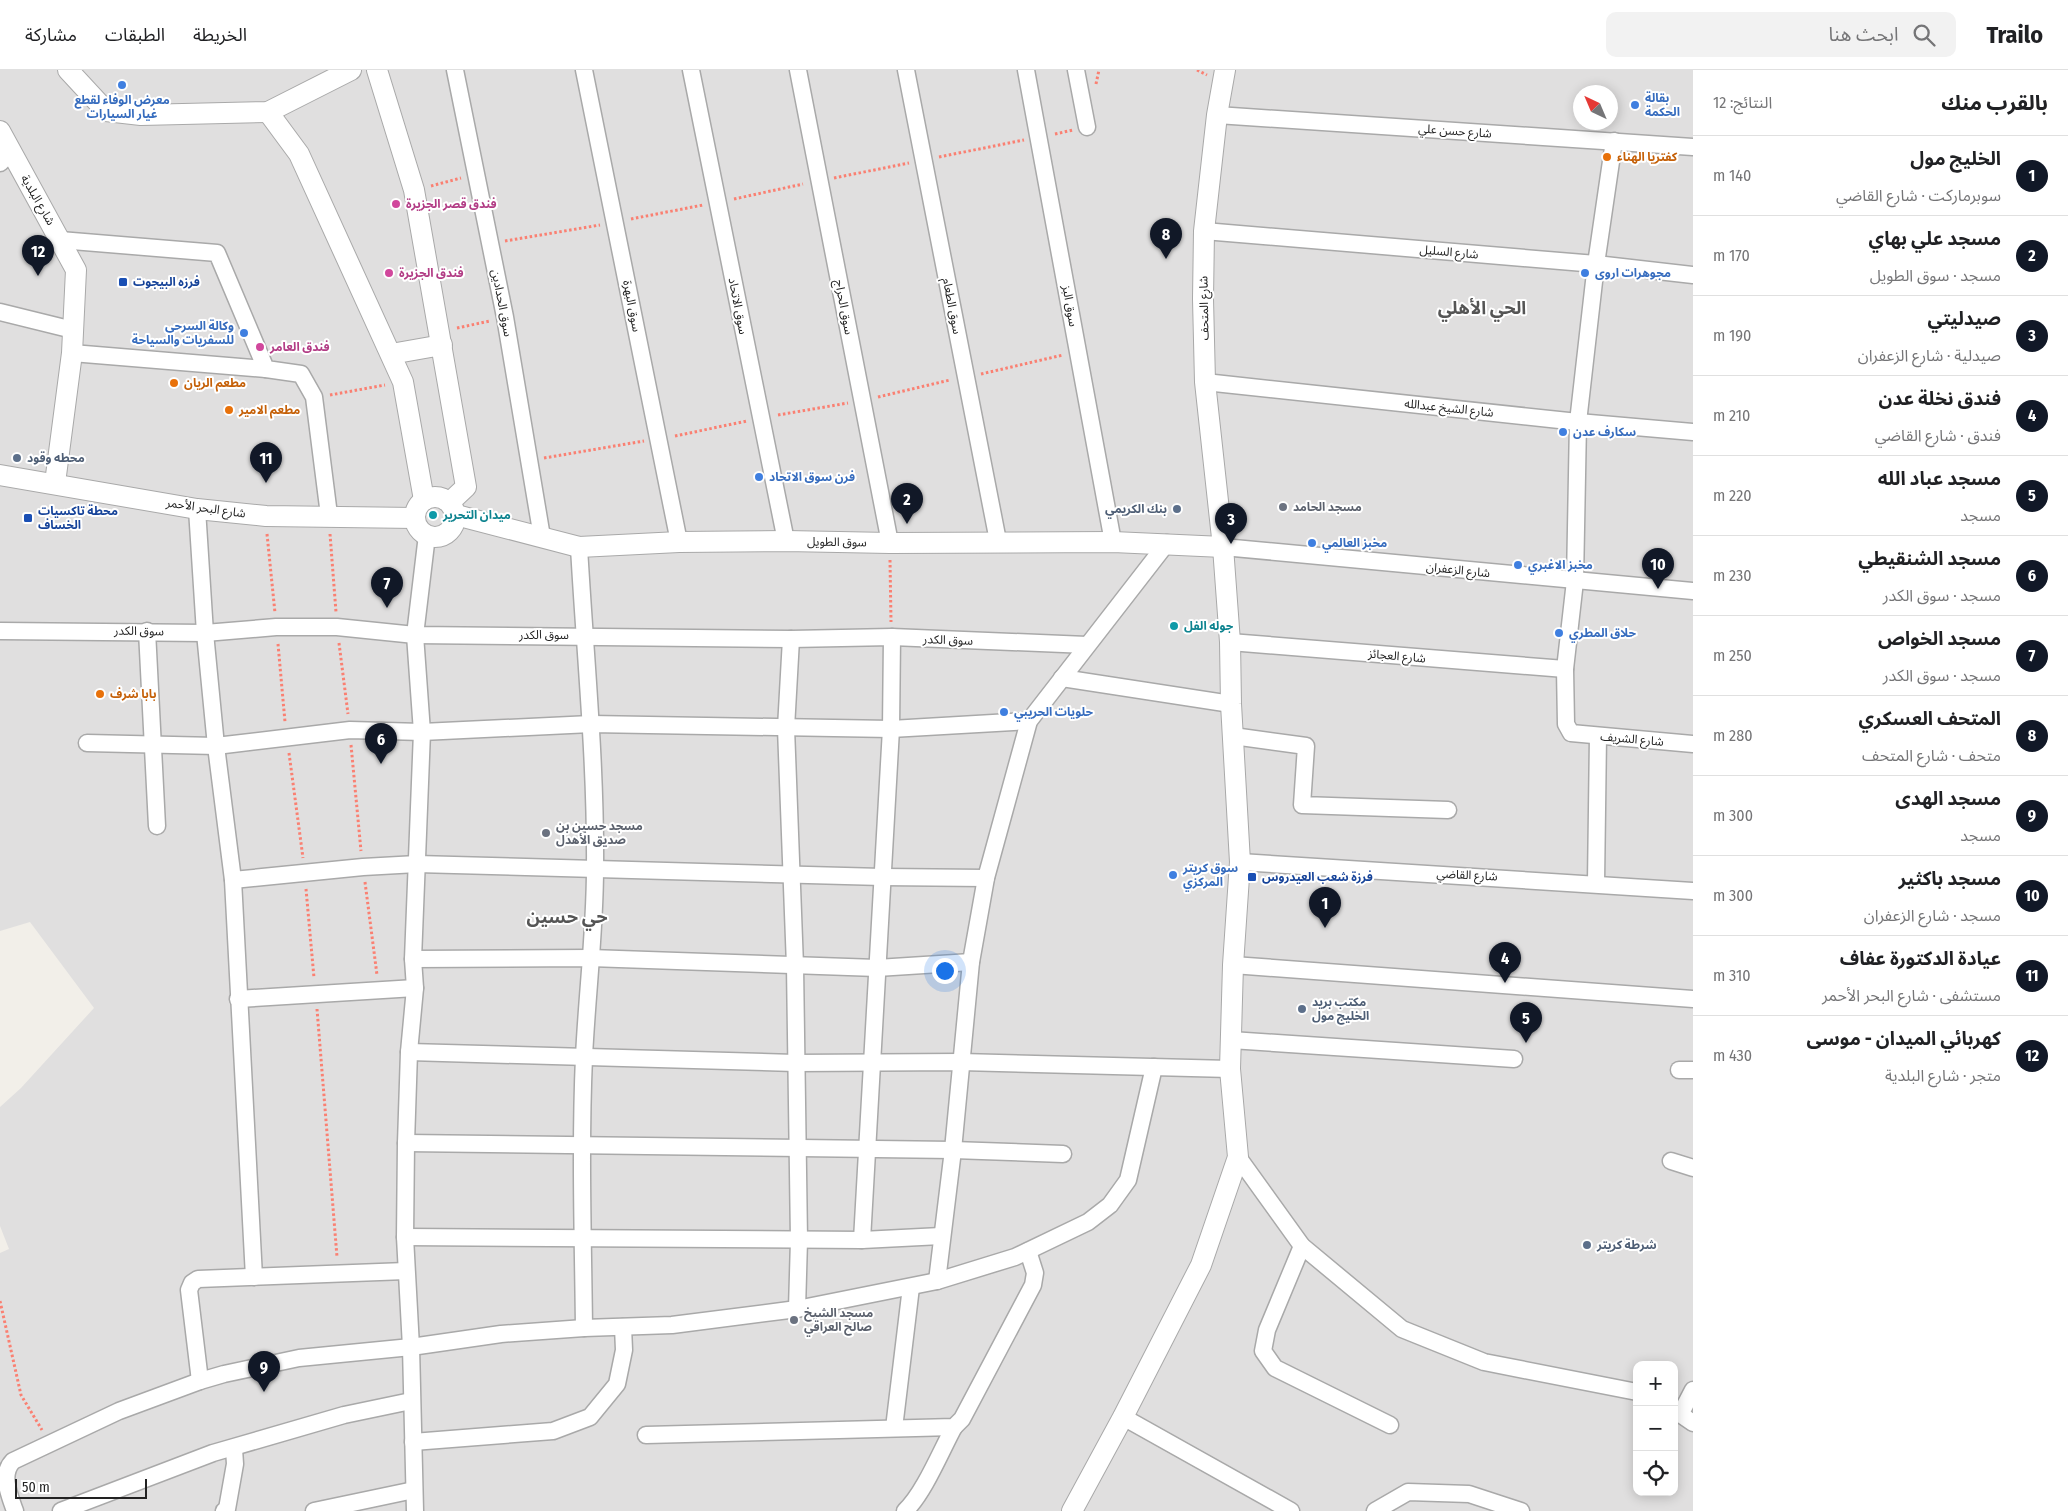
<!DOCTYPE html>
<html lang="ar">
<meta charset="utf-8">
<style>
body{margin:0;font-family:"Fira Sans Condensed","Noto Sans Arabic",sans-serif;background:#f2f2f2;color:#202124;direction:rtl}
.controls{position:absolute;right:15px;bottom:15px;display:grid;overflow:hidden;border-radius:10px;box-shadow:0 2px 12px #0003}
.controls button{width:45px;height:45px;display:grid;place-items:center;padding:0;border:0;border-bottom:1px solid #e0e0e0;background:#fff;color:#202124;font:25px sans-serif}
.compass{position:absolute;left:1573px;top:15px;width:45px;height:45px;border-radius:50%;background:#fff;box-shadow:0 2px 12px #0003;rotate:316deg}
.scale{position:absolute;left:15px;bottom:12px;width:132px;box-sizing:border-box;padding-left:5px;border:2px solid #222;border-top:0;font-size:14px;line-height:18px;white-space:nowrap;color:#222;-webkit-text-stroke:4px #fff;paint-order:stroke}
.you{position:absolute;left:944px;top:900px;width:18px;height:18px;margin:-12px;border:4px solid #fff;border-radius:50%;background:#1a73e8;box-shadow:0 0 0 8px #1a73e833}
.badge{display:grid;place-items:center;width:32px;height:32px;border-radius:50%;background:#111827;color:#fff;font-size:16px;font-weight:700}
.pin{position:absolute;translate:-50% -41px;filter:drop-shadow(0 1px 2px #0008)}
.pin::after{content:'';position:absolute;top:26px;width:18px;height:15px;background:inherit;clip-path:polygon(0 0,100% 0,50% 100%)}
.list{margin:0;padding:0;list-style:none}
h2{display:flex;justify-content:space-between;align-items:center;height:65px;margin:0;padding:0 20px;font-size:21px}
h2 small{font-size:16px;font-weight:400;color:#757577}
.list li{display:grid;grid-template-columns:32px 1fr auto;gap:15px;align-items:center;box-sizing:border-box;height:80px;padding:0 20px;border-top:1px solid #e0e0e0}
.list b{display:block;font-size:19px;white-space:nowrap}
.list p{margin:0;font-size:16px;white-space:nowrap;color:#757577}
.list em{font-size:16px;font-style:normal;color:#757577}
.icon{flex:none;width:28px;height:28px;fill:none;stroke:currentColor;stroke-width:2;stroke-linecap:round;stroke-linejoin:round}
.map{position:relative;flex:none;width:1693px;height:1441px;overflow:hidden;direction:ltr}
header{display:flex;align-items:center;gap:30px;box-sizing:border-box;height:70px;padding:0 25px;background:#fff;border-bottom:1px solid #e0e0e0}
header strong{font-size:24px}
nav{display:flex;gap:28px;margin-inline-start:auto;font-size:18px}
.search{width:350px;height:45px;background:#f2f2f2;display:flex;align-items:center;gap:12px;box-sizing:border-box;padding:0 18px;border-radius:10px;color:#757577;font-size:19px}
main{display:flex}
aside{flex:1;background:#fff}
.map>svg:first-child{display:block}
.residential{fill:#e0dfdf;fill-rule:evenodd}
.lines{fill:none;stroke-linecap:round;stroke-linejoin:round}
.minor-casing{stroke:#a9a9a9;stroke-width:19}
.tertiary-casing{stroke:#a9a9a9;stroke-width:22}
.path{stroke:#fa8072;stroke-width:3;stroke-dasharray:2.5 2.5;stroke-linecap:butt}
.minor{stroke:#fff;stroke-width:16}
.tertiary{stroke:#fff;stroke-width:20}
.shop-dot{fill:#3f7fe0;stroke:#fff;stroke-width:2}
.food-dot{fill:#e8710a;stroke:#fff;stroke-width:2}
.hotel-dot{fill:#d1479c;stroke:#fff;stroke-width:2}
.transit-dot{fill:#1a4fb4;stroke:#fff;stroke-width:2}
.service-dot{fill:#5c6f8a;stroke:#fff;stroke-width:2}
.worship-dot{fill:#6b7280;stroke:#fff;stroke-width:2}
.culture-dot{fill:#0f9aa8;stroke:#fff;stroke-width:2}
.labels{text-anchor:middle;stroke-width:4;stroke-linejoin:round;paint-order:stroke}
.shop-label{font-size:12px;font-weight:bold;fill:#366cbe;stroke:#fff;text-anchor:start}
.street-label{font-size:12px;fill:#222;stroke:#fff}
.food-label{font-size:12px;font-weight:bold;fill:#c56008;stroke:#fff;text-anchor:start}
.hotel-label{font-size:12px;font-weight:bold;fill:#b23c85;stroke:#fff;text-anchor:start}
.transit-label{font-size:12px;font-weight:bold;fill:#164399;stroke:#fff;text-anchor:start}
.service-label{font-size:12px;font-weight:bold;fill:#4e5e75;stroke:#fff;text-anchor:start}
.worship-label{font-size:12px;font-weight:bold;fill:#5b616d;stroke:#fff;text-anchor:start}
.culture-label{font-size:12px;font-weight:bold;fill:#0d838f;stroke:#fff;text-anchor:start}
.district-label{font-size:18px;font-weight:bold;fill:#555;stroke:#fff}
</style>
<header>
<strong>Trailo</strong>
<div class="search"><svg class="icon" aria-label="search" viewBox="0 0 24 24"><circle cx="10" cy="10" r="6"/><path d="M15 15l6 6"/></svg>ابحث هنا</div>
<nav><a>الخريطة</a><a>الطبقات</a><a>مشاركة</a></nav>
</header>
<main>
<aside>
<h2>بالقرب منك<small>النتائج: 12</small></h2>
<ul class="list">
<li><span class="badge">1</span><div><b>الخليج مول</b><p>سوبرماركت · شارع القاضي</p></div><em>140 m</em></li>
<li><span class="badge">2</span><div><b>مسجد علي بهاي</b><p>مسجد · سوق الطويل</p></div><em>170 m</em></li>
<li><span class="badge">3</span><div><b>صيدليتي</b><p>صيدلية · شارع الزعفران</p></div><em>190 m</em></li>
<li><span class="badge">4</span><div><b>فندق نخلة عدن</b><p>فندق · شارع القاضي</p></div><em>210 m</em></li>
<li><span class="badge">5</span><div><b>مسجد عباد الله</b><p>مسجد</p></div><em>220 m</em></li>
<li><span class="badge">6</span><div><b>مسجد الشنقيطي</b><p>مسجد · سوق الكدر</p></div><em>230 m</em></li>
<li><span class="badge">7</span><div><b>مسجد الخواص</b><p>مسجد · سوق الكدر</p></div><em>250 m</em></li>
<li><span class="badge">8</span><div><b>المتحف العسكري</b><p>متحف · شارع المتحف</p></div><em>280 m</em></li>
<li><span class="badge">9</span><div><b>مسجد الهدى</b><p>مسجد</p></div><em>300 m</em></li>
<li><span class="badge">10</span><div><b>مسجد باكثير</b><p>مسجد · شارع الزعفران</p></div><em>300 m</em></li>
<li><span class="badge">11</span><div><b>عيادة الدكتورة عفاف</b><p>مستشفى · شارع البحر الأحمر</p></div><em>310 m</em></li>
<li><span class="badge">12</span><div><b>كهربائي الميدان - موسى</b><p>متجر · شارع البلدية</p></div><em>430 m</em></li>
</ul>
</aside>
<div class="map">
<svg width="1693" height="1441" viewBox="0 0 1693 1441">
<rect width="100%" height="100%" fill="#f2efe9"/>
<path class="residential" d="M0,0h1693v1441h-1693v-258l9,-4 -9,-23v-119l21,-19 73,-80 -64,-86 -30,9zM1580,22h30v30h-30zM1637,1295h37v127h-37z"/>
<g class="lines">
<g class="minor-casing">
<g id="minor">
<path d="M455,0l50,247 37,220"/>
<path d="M584,0l95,472"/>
<path d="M691,0l95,471"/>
<path d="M798,0l92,473"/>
<path d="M906,0l92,471"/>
<path d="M1026,0l87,472"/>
<path d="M1076,0l11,57"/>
<path d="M1217,45l476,32"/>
<path d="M1614,71l-18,123 -18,158 -3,159 -10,88 1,55 5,9 122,11"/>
<path d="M0,93l10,-10"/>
<path d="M1204,161l392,33 97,11"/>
<path d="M60,170l157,13 49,116 35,5 13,23 15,118"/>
<path d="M0,242l73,18"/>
<path d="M72,283l194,16"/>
<path d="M1205,312l373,40 115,10"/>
<path d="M197,439l8,124 11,113 17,134 21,397"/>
<path d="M579,477c6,107 17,214 16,322 0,62 -8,125 -11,188 -4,90 -1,181 0,271"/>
<path d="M1223,477l470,44"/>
<path d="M1,561l204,2 71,-6h61l78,8 376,4 101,-2 195,8"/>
<path d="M147,561l10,195"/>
<path d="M791,569l-5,89 9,238 4,274 -2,69"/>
<path d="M1230,572l335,27"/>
<path d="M1062,608l169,26"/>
<path d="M1233,666l73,10 -4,59 146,5"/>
<path d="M87,673l129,3 134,-16 72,2 169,-8 300,5 138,-8"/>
<path d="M1240,792l453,29"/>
<path d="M233,810l130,-13 54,-3 465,13 104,1"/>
<path d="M1596,813l2,-147"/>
<path d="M413,889l177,-1 287,10 94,-6"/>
<path d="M1233,895l460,34"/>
<path d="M238,929l177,-11"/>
<path d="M1231,970l283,19"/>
<path d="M409,982l386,11 166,-1 269,7"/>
<path d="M1679,1000h14"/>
<path d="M406,1073l547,7 110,4"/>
<path d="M1238,1087l64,89 100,83 82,33 153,30"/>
<path d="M1671,1091l22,7"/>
<path d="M405,1167l457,3 79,-4"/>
<path d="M862,1170l29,-511 1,-92"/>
<path d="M1302,1176l-35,84 -4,21 12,17 115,57"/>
<path d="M937,1211l16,-131 18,-188 15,-84 43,-157 138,-178"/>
<path d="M200,1311l-11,-91 3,-7 6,-4 208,-8"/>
<path d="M1674,1340l19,13"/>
<path d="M1681,1343l12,-23"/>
<path d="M1123,1347l168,94"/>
<path d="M894,1358l17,-141"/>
<path d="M646,1365l308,-8 8,-8 71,-134 2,-12 -7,-22"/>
<path d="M413,1372l140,-11 37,-14 27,-33 7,-34 -1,-23"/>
<path d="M15,1441c-6,-17 -15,-37 -2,-50l106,-50 81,-30 24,-7 75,-16 112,-11 90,-13 83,-6 88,-3 125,-16 140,-28 78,-24 73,-35 22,-17 18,-25 26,-113"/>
<path d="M61,1441l152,-58 131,-38 67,-14"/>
<path d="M224,1441l3,-2 8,-45 -1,-15"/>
<path d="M314,1441l100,-21"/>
<path d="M415,1441l-4,-164 -6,-110 1,-94 3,-91 6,-64 -2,-29 9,-227 -7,-97 12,-100"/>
<path d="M905,1441c19,-18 36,-60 49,-84"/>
<path d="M1375,1441l33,-19 61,2 52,17"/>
</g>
</g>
<g class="tertiary-casing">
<g id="tertiary">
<path d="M68,0l38,41 35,4 127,-3 83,-42"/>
<path d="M377,0l37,120 52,297 -16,15"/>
<path d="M268,42l31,42 104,228 21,118"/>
<path d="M0,61l76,139 -4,83 -17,130"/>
<path d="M391,284l51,-9"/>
<path d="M0,405l197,34 69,7 149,2"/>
<circle cx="435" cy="447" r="20"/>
<path d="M456,445l123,32 100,-5 107,-1 104,2 223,-1 110,5"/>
<path d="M1072,1441l51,-94 78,-152 37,-108 -8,-88 3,-104 7,-103 -9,-158 -1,-62 -7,-95 -18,-165 -2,-83 1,-68 13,-116 8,-45"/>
</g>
</g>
<g class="path">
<path d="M1197,0l10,5"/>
<path d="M1096,14l3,-14"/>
<path d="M1055,64l18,-4"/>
<path d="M939,87l85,-17"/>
<path d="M834,108l75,-15"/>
<path d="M431,116l30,-8"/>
<path d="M734,129l69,-15"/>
<path d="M631,149l72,-14"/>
<path d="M505,171l95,-16"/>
<path d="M457,258l33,-7"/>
<path d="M981,304l82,-19"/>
<path d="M330,325l55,-10"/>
<path d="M878,327l72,-17"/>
<path d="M778,345l70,-12"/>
<path d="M675,366l72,-15"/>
<path d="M544,388l100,-17"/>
<path d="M267,464l8,79"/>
<path d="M330,464l6,78"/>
<path d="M890,490l1,62"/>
<path d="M339,573l9,71"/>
<path d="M278,574l7,78"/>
<path d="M351,675l10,106"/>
<path d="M289,683l14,105"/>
<path d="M365,812l12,93"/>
<path d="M306,819l8,89"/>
<path d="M317,939l20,248"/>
<path d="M0,1231l21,94 21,35"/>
</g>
<use href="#minor" class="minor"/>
<use href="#tertiary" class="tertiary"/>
</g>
<g class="shop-dot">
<circle cx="122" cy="15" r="5"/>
<circle cx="1635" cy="35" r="5"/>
<circle cx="1585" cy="203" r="5"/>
<circle cx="244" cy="263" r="5"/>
<circle cx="1563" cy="362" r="5"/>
<circle cx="759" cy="407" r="5"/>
<circle cx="1312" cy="473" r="5"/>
<circle cx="1518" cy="495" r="5"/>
<circle cx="1559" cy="563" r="5"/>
<circle cx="1004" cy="642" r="5"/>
<circle cx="1173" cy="805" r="5"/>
</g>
<g class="food-dot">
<circle cx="1607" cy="87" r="5"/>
<circle cx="174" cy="313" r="5"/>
<circle cx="229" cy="340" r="5"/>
<circle cx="100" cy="624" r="5"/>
</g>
<g class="hotel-dot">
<circle cx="396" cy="134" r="5"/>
<circle cx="389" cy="203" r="5"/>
<circle cx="260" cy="277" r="5"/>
</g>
<g class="transit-dot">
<rect x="118" y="207" width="10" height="10" rx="2.5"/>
<rect x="23" y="443" width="10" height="10" rx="2.5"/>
<rect x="1247" y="802" width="10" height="10" rx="2.5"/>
</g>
<g class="service-dot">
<circle cx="17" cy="388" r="5"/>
<circle cx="1177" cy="439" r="5"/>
<circle cx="1302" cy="939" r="5"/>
<circle cx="1587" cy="1175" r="5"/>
</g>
<g class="worship-dot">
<circle cx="1283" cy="437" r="5"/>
<circle cx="546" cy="763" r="5"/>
<circle cx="794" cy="1250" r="5"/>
</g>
<g class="culture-dot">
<circle cx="433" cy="445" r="5"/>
<circle cx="1174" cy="556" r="5"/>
</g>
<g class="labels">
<g class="shop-label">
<text x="1645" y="32">بقالة<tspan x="1645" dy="14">الحكمة</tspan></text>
<text x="122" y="34" text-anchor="middle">معرض الوفاء لقطع<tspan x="122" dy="14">غيار السيارات</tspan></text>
<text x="1595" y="207">مجوهرات اروى</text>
<text x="234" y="260" text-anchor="end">وكالة السرحي<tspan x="234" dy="14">للسفريات والسياحة</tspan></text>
<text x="1573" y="366">سكارف عدن</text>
<text x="769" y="411">فرن سوق الاتحاد</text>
<text x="1322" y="477">مخبز العالمي</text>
<text x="1528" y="499">مخبز الاغبري</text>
<text x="1569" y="567">حلاق المطري</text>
<text x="1014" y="646">حلويات الحريبي</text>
<text x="1183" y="802">سوق كريتر<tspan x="1183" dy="14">المركزي</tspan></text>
</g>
<g class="street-label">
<text transform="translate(1455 61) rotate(4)" y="4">شارع حسن علي</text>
<text transform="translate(38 130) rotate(60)" y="4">شارع البلدية</text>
<text transform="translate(1449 182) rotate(5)" y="4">شارع السليل</text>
<text transform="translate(502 233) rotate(79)" y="4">سوق الحدادين</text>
<text transform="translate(632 236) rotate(79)" y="4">سوق البهرة</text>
<text transform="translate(738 236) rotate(79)" y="4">سوق الاتحاد</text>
<text transform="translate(952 236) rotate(79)" y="4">سوق الطعام</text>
<text transform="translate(1070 236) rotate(80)" y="4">سوق البز</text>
<text transform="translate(844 237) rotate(79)" y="4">سوق الحراج</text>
<text transform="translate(1204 238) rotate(-91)" y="4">شارع المتحف</text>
<text transform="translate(1449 338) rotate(6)" y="4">شارع الشيخ عبدالله</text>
<text transform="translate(206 438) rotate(8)" y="4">شارع البحر الأحمر</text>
<text transform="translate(837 472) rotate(1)" y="4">سوق الطويل</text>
<text transform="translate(1458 500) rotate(6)" y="4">شارع الزعفران</text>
<text transform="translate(139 561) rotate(1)" y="4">سوق الكدر</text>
<text x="544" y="569">سوق الكدر</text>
<text transform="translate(948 570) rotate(2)" y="4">سوق الكدر</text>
<text transform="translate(1397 586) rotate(5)" y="4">شارع العجائز</text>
<text transform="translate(1632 669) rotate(5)" y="4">شارع الشريف</text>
<text transform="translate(1467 805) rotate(3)" y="4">شارع القاضي</text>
</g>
<g class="food-label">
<text x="1617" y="91">كفتريا الهناء</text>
<text x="184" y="317">مطعم الريان</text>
<text x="239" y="344">مطعم الامير</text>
<text x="110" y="628">بابا شرف</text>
</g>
<g class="hotel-label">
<text x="406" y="138">فندق قصر الجزيرة</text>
<text x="399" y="207">فندق الجزيرة</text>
<text x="270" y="281">فندق العامر</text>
</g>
<g class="transit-label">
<text x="133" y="216">فرزه البيجوت</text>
<text x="38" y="445">محطة تاكسيات<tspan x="38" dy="14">الخساف</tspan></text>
<text x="1262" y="811">فرزة شعب العيدروس</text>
</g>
<g class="service-label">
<text x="27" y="392">محطه وقود</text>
<text x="1167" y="443" text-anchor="end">بنك الكريمي</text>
<text x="1312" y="936">مكتب بريد<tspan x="1312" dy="14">الخليج مول</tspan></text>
<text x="1597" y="1179">شرطة كريتر</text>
</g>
<g class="worship-label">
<text x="1293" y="441">مسجد الحامد</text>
<text x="556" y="760">مسجد حسين بن<tspan x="556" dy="14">صديق الأهدل</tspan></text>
<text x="804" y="1247">مسجد الشيخ<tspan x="804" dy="14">صالح العراقي</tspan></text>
</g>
<g class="culture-label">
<text x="443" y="449">ميدان التحرير</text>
<text x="1184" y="560">جوله الفل</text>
</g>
<g class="district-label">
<text x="1482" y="244">الحي الأهلي</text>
<text x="567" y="853">حي حسين</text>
</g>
</g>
</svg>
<div class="controls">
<button>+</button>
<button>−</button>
<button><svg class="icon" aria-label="locate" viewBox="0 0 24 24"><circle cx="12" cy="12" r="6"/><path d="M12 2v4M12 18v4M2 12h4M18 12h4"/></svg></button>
</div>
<svg class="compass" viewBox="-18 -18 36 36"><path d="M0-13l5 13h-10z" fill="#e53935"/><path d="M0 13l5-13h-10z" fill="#757577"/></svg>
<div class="scale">50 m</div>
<div class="you"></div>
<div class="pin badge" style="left:1325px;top:858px">1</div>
<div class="pin badge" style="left:907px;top:454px">2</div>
<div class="pin badge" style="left:1231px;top:474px">3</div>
<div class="pin badge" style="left:1505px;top:913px">4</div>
<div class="pin badge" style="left:1526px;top:973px">5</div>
<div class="pin badge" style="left:381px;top:694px">6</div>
<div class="pin badge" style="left:387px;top:538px">7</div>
<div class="pin badge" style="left:1166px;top:189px">8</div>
<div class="pin badge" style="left:264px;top:1322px">9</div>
<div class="pin badge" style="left:1658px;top:519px">10</div>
<div class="pin badge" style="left:266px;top:413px">11</div>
<div class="pin badge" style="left:38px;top:206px">12</div>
</div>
</main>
